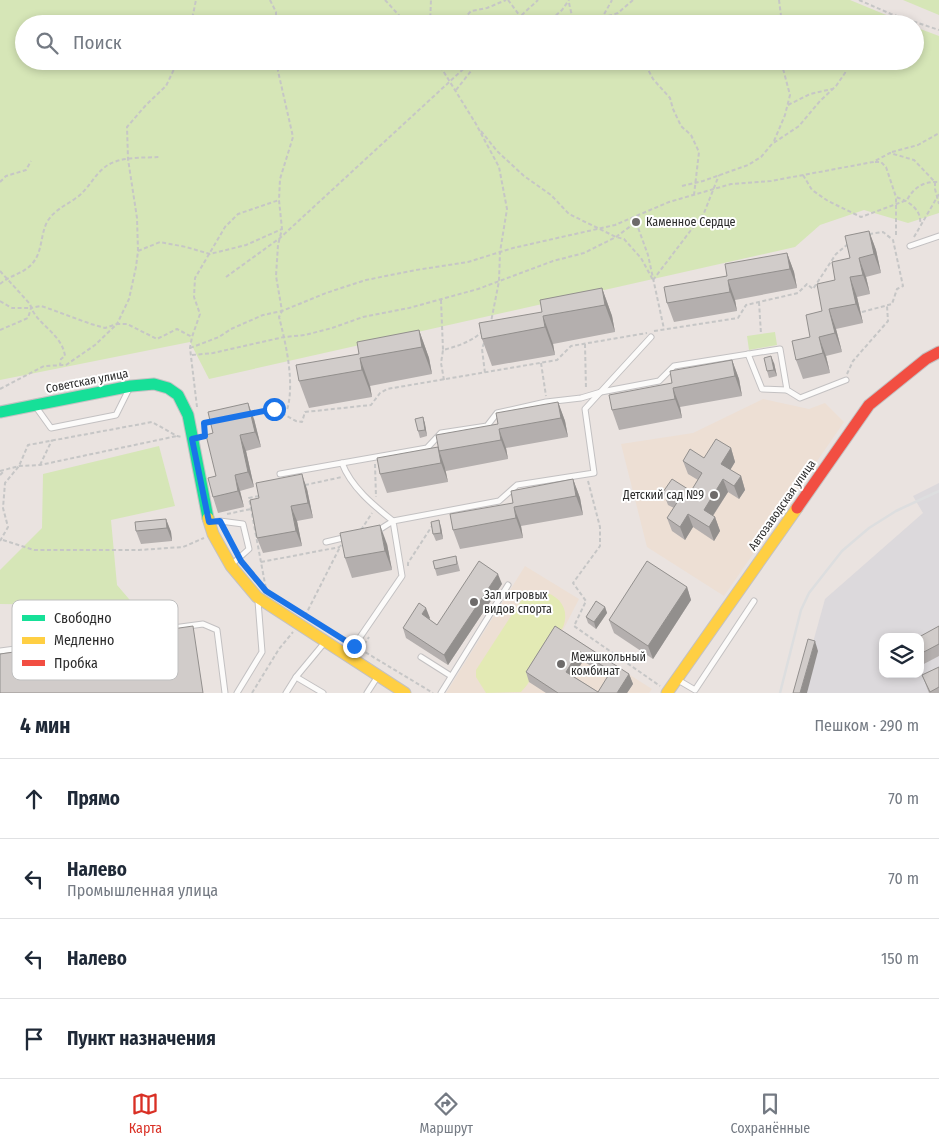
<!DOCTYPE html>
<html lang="ru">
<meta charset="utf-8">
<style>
body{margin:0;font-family:"Fira Sans Condensed",sans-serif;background:#f6f6f7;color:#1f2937}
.controls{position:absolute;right:15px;bottom:15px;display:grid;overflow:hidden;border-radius:10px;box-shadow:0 2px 8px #0003}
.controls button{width:45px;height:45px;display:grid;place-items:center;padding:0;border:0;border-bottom:1px solid #e0e1e3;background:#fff;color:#1f2937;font:25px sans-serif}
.stop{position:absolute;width:15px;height:15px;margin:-11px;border:4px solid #1a73e8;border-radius:50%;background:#fff}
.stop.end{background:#1a73e8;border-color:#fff;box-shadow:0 1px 5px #0008}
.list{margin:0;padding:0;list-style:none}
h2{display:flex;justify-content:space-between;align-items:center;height:65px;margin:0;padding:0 20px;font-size:21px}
h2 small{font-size:16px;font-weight:400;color:#747a83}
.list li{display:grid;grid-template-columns:32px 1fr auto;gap:15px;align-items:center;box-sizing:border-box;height:80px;padding:0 20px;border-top:1px solid #e0e1e3}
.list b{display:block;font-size:19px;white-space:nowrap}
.list p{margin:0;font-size:16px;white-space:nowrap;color:#747a83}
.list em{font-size:16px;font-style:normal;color:#747a83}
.icon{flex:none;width:28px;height:28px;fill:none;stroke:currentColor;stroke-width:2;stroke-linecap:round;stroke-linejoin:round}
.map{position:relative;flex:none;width:939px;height:693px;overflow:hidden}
.search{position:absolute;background:#fff;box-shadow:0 2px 8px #0003;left:15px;right:15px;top:15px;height:55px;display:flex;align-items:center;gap:12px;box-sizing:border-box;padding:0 18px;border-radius:28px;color:#747a83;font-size:19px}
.sheet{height:385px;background:#fff}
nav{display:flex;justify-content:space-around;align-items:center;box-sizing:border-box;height:70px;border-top:1px solid #e0e1e3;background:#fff;font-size:14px;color:#747a83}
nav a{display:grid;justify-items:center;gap:2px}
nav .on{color:#d93025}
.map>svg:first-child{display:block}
.industrial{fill:#dcd9dc;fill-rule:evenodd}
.education{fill:#eddfd4}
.green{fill:#d6e6b7}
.pitch{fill:#e3eab4}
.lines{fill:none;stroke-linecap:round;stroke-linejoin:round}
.lane-casing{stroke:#c3c1c2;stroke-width:7}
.fast-casing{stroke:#c3c1c2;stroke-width:13}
.slow-casing{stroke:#c3c1c2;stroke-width:13}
.jam-casing{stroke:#c3c1c2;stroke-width:13}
.path{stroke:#c6c6c6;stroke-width:2;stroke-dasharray:4 2.5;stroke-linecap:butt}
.lane{stroke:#fcfbfa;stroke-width:5}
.fast{stroke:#16e098;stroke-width:11}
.slow{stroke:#ffcf43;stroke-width:11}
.jam{stroke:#f24e42;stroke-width:11}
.rail{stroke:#dddedf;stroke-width:2.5}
.wall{fill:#b4afae;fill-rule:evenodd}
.shaded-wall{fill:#928f8d}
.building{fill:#d1ccca;stroke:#928f8d;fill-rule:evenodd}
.route{stroke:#1a73e8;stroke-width:6}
.poi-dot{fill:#6e6b6a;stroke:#fff;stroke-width:2}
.labels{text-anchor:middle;stroke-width:4;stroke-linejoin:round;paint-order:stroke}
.poi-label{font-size:12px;fill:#2b2b2b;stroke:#fff;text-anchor:start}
.street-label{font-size:12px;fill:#2b2b2b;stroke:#fff}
.key{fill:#fff;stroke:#bfbfbf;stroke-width:1}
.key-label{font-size:14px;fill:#2b2b2b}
</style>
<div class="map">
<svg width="939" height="693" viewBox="0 0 939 693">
<rect width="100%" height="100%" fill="#eae3e0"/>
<path class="industrial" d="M939,483v210h-140l26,-94 98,-86 -10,-17zM883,637h37v37h-37z"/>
<g class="education">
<path d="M763,399l46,10 16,-6 19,19 -120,174 -77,-49 -26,-103 72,-11z"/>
<path d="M525,566l54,33 -17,33 90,57 -3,4h-203z"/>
</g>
<g class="green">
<path d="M0,0h850l58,24h-884v37h891v-34l24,9v177l-31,10 -44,-13 -44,15 -25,22 -586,132 -19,-37 -190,38z"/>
<path d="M903,0h36v15z"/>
<path d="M775,332l2,13 -28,5 -2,-14z"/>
<path d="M159,446l16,60 -64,14 6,65 18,21 -135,-2v-34l42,-42 1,-54z"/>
</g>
<path class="pitch" d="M542,591c18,5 28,18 21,36l-36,58 -6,7 -35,1 -10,-16v-7l44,-68 7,-7z"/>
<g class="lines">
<g class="lane-casing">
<g id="lane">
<path d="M910,246l29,-10"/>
<path d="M748,354l14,35 25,1"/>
<path d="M36,407l15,21 65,-13 13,-26"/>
<path d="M280,474l62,-11"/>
<path d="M212,522l8,-1 23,3 6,25 -18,16"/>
<path d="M375,530l7,-2 11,-7c-20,-16 -42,-34 -51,-58l85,-15 14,-15 46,-7 10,-13 49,-11 35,-4 20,-6 58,-11 15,-15 106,-17 7,41 13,8 46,-18"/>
<path d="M326,542l21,-5"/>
<path d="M0,651l203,-27 14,6 8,63"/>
<path d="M352,656l2,-10 48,-70 -9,-55 106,-20 18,-16 77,-12 -9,-64 66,-72"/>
<path d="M421,657l30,19"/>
<path d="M296,677l29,-35"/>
<path d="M678,680l17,10 59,-89"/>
<path d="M237,693l25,-41 -4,-51"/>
<path d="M286,693l10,-16 27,16"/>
<path d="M367,693l11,-17"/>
<path d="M441,693l67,-108"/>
</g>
</g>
<g class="fast-casing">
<path id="fast" d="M0,412l131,-26 23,-2 14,4 10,7 10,20 20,103"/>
</g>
<g class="slow-casing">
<g id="slow">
<path d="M208,518l5,16 18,32 26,31 148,96"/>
<path d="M667,693l130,-185"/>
</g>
</g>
<g class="jam-casing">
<path id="jam" d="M797,508l72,-103 57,-46 13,-7"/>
</g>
<g class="path">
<path d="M270,0l6,12v12"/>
<path d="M385,0l22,24"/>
<path d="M508,0l12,16"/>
<path d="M779,0l3,24"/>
<path d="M859,0l32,14 48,16"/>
<path d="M569,3l3,13 4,8"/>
<path d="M602,18l16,-5 15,-13"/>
<path d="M191,24l5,-24"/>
<path d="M430,24l1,-24"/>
<path d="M459,24l12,-13 16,-3 19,-8"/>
<path d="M512,24l26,-24"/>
<path d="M546,24l16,-14 7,-10"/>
<path d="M596,24l6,-6 10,-18"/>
<path d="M893,24l4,-8"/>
<path d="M277,61l1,10 15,66 -13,42 -1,21 3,29 -4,16 -2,31 6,35 -3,6c7,27 16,66 8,93"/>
<path d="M437,61l39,63 23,43 8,42 -7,43 -1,29 -8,41"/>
<path d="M641,61l4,3 8,15 17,19 3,11 8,17 10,9 8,17 -5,43"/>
<path d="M456,90l19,-24 12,-5"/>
<path d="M788,105l22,-11 22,-5"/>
<path d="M481,131l16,20 27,25 27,19 18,19 47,23 8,2 17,19 12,22"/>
<path d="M774,141l11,-26 5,-20 -9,-34"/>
<path d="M892,152l26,-7 21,-12"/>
<path d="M875,162h6l5,5 10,30c13,4 26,13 24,27"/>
<path d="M803,175l9,15 16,11 33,16 46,-17c7,-13 17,-19 32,-18"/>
<path d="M0,182l6,-6 20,-6 5,-9"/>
<path d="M682,186l21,-5 45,-16 13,-8 11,-13 27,-18 21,-25 16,-15 9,-13 4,-12"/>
<path d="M638,216l-2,6 12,33 16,74"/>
<path d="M896,235v-38"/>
<path d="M914,237l25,-43"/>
<path d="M138,251l22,-9 26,5 24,7 36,-9 36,-16"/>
<path d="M0,271l30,33c5,20 32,29 35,52l-4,3 -1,6"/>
<path d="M226,277l54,-39 192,-177"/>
<path d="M653,280l51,-67 15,-38"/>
<path d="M0,284c10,-9 23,-10 32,-20 11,-13 8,-28 15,-42 7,-12 18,-16 29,-24 12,-8 18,-23 29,-31 14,-11 38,-9 55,-10"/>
<path d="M441,300l2,50"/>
<path d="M0,301l12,7h19"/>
<path d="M759,302l2,32"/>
<path d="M862,312l30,-8 5,-15 6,-3 -10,-46 -10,-8 -14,2"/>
<path d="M0,330l28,-12 3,-10 10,-2 9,3 41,15 14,4 12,-4 12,-25 7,-32 2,-16 -1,-33 -9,-59 -1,-32 19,-22 20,-19 12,-25"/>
<path d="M654,331l84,-13 8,-13 52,-12 9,-9 6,5 23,-35 12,-10"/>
<path d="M484,343l-2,6 3,24"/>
<path d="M585,344l1,45"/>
<path d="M190,348l29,-11 12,-8 32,-14 19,-4 44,-18 40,-13 50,-10 52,-8 45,-14 102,-23 54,-23 62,-18 40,-3 102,-19 17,-9 24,7 21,22v7l4,15"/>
<path d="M192,355l21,-2 71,-16 21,-2 27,-7 31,-11 46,-9 69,-19 75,-28 31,-8 32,-16 20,-15"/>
<path d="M541,363l5,33"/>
<path d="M847,374l6,-13 35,-40 -1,-15"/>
<path d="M444,380l-3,-17 2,-13c15,-4 28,-8 40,-19"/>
<path d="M0,389l44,-23 22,-1 29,-20 22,-21h10l30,15 20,-10 15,8"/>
<path d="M197,407l-7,-59 2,-11 8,-23 -6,-17 1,-19 30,-51 13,-13 41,-14"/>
<path d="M251,414l23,-5 22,12 6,1 3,-10 66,-7 9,-12 7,-4 170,-29 14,-14 76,-13"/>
<path d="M204,436v-13l8,-2"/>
<path d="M375,464l1,33"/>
<path d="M40,465l12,-25"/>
<path d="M0,471l19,-5 21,-1 137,-29"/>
<path d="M0,475l4,-4"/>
<path d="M588,481l12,46v19l-27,37 13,18 -12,25 86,60"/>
<path d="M305,485l37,-8"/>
<path d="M259,496l-10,2 17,91"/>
<path d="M227,514l24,-5"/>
<path d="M361,530l11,-17"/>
<path d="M3,540l31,10h105l44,-3 21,-9"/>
<path d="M0,541l8,-14 -5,-19 2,-25 14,-17 9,-21 124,-23 25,14 5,1"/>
<path d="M261,562l79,-15"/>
<path d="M408,566v-3l24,-37"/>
<path d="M305,616l36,-71"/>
<path d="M360,649l73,44"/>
<path d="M361,650l8,-13"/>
<path d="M252,693l27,-44 14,-17"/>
</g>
<use href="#lane" class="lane"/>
<use href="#fast" class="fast"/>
<use href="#slow" class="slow"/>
<use href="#jam" class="jam"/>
<path class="rail" d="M780,693l21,-83 8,-17 33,-42 27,-23 27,-17 43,-20"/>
</g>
<g class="wall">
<path d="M869,231l7,19 5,23 -15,4 4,17 -13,3 6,26 -27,6 6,23 -16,4 4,17 -27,6 -7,-19 14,-23 12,-26 13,-31z"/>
<path d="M787,253l7,19 3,16 -62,12 2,11 -63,11 -7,-19 60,-27z"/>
<path d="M602,288l10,28 3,16 -62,12 2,11 -63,11 -10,-27 60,-27z"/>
<path d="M419,330l10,28 3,16 -62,12 2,11 -63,11 -10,-27 60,-27z"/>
<path d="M732,360l7,19 3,17 -62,11 2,11 -63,12 -7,-20z"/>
<path d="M774,363l3,13 -8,2 -2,-7z"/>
<path d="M558,402l7,19 3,16 -62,11 2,11 -62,12 -1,-3 3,14 -61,11 -7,-19 58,-27z"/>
<path d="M423,417l2,7 2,12 -7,2 -2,-7z"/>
<path d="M254,419l7,28 -15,4 8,36 -14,4 4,16 -26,6 -5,-16 3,-21 -3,-43z"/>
<path d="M731,448l4,14 -5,8 11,6 4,14 -6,9 -11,-7 -15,24 2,1 5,14 -6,10 -21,-14 -8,13 -13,-9 -5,-13 7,-10 -6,-3 -5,-13 28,-1 7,-11 -10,-6 -5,-13 21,-3z"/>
<path d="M573,479l7,19 3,17 -62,11 2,12 -63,11 -7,-19 60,-27z"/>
<path d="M307,489l6,29 -16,3 5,25 -39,7 -6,-15z"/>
<path d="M166,519l5,13 1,9 -31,3 -5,-13z"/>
<path d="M441,527l2,12 -7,2 -3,-7z"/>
<path d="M387,544l5,26 -40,8 -7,-20z"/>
<path d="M456,556l4,15 -23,5 -2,-7z"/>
<path d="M502,584l-54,81 -42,-27 -3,-10 27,-10 -1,1 8,6z"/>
<path d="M687,587l4,13 -38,59 -39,-26 -5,-13z"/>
<path d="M605,607l2,6 -11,16 -8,-6 -2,-6z"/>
<path d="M555,626l74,48 4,10 -6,9h-81l-17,-11 -3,-10zM583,661l25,16 -10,15 -25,-16z"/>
<path d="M939,626v30l-19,10v-29z"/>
<path d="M939,667v26h-10l-7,-18z"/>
<path d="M905,674h7l-5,3z"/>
</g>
<g class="shaded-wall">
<path d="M869,231l7,19 5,23 -7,-19z"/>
<path d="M787,253l7,19 3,16 -7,-19z"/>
<path d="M859,258l7,19 4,17 -7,-19z"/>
<path d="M850,277l7,20 6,26 -7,-19z"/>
<path d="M728,280l7,20 2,11 -7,-19z"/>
<path d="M602,288l10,28 3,16 -10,-27z"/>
<path d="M829,309l7,20 6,23 -7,-19z"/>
<path d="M543,316l10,28 2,11 -10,-28z"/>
<path d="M419,330l10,28 3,16 -10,-27z"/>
<path d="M819,337l7,19 4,17 -7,-20z"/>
<path d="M771,356l3,7 3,13 -3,-6z"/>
<path d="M360,358l10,28 2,11 -10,-27z"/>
<path d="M732,360l7,19 3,17 -7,-20z"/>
<path d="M673,388l7,19 2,11 -7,-19z"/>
<path d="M558,402l7,19 3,16 -7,-19z"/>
<path d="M248,403l6,16 7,28 -6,-15z"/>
<path d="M423,417l2,7 2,12 -2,-6z"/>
<path d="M499,429l7,19 2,11 -7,-19z"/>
<path d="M240,435l6,16 8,36 -6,-15z"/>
<path d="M438,447l7,21 3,14 -7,-19z"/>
<path d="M731,448l4,14 -9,15 -5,-13z"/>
<path d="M302,474l5,15 6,29 -5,-15z"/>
<path d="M235,475l5,16 4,16 -6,-16z"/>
<path d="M741,476l4,14 -6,9 -5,-13z"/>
<path d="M573,479l7,19 3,17 -7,-19z"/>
<path d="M723,479l5,13 -20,31 -4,-13z"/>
<path d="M291,506l6,15 5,25 -6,-15z"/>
<path d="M514,507l7,19 2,12 -7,-20z"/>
<path d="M688,514l5,13 -8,13 -5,-13z"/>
<path d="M715,517l5,14 -6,10 -5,-14z"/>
<path d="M166,519l5,13 1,9 -5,-13z"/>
<path d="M439,520l2,7 2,12 -2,-6z"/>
<path d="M380,525l7,19 5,26 -7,-19z"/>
<path d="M498,574l4,10 -54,81 -4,-10z"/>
<path d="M687,587l4,13 -38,59 -5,-13z"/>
<path d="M605,607l2,6 -11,16 -2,-7z"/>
<path d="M426,608l4,10 -4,6 -4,-10z"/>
<path d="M815,641l3,10 -11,42h-7z"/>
<path d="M579,651l4,10 -13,21 -4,-10z"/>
<path d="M629,674l4,10 -6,9h-10z"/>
</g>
<g class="building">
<path d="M869,231l5,23 -15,4 4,17 -13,2 6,27 -27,5 6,24 -16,4 4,16 -27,7 -4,-19 18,-4 -4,-22 16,-4 -5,-27 18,-4 -3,-18 18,-4 -5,-22z"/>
<path d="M787,253l3,16 -62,11 2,12 -63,11 -3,-16 63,-11 -2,-12z"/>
<path d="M602,288l3,17 -62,11 2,11 -63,12 -3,-16 63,-11 -2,-12z"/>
<path d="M419,330l3,17 -62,11 2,12 -63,11 -3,-16 63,-11 -2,-12z"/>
<path d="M771,356l3,14 -7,1 -3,-13z"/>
<path d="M732,360l3,16 -62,12 2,11 -63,11 -3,-15 63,-12 -2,-12z"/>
<path d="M558,402l3,16 -62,11 2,11 -62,11 -3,-16 62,-11 -2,-11z"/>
<path d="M248,403l7,29 -15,3 8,37 -13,3 3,16 -25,6 -5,-19 8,-2 -10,-41 7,-2 -5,-21z"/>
<path d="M423,417l2,13 -7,1 -3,-12z"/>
<path d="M716,439l15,9 -10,16 20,12 -7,10 -11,-7 -19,31 11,7 -6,10 -21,-13 -8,13 -13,-9 11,-17 -15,-9 9,-13 19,12 11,-18 -19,-12 7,-12 14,9z"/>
<path d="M438,447l3,16 -61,11 -3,-16z"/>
<path d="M302,474l6,29 -17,3 5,25 -39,7 -7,-38 9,-2 -3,-15z"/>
<path d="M573,479l3,17 -62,11 2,11 -63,12 -3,-16 63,-11 -2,-12z"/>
<path d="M166,519l1,9 -31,3 -1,-9z"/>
<path d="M439,520l2,13 -8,1 -2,-12z"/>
<path d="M380,525l5,26 -40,7 -5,-25z"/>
<path d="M456,556l1,8 -22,5 -2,-8z"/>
<path d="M479,561l19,13 -54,81 -41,-27 16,-25 7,5 -4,6 15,11z"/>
<path d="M647,561l40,26 -39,59 -39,-26z"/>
<path d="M596,601l9,6 -11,15 -8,-5z"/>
<path d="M193,626l10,67h-203v-39z"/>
<path d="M555,626l74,48 -12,19h-59l-32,-21zM579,651l32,20 -13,21 -32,-20z"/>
<path d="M939,626v18l-19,10v-17h-1z"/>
<path d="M808,639l7,2 -15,52h-7z"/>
<path d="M939,667v20l-9,5 -8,-17z"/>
</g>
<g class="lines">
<path class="route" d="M274,409l-70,14 1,13 -13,3 17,83 11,-1 21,40 25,30 88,55"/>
</g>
<g class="poi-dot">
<circle cx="636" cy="222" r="5"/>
<circle cx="714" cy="495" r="5"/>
<circle cx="474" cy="602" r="5"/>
<circle cx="561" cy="664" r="5"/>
</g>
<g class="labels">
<g class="poi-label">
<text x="646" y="226">Каменное Сердце</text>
<text x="704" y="499" text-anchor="end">Детский сад №9</text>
<text x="484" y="599">Зал игровых<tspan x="484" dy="14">видов спорта</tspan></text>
<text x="571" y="661">Межшкольный<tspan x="571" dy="14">комбинат</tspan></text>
</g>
<g class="street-label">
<text transform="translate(87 381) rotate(-11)" y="4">Советская улица</text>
<text transform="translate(782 505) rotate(-55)" y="4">Автозаводская улица</text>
</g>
</g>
<rect x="12" y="600" width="166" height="80" rx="8" class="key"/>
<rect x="22" y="615" width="23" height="6" fill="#16e098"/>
<rect x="22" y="637" width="23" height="7" fill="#ffcf43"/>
<rect x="22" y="660" width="23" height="6" fill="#f24e42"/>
<g class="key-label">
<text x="54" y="623">Свободно</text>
<text x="54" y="645">Медленно</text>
<text x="54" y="668">Пробка</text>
</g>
</svg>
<div class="controls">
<button><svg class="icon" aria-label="layers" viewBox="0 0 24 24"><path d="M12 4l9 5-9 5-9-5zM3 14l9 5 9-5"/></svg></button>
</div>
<div class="stop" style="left:274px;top:409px"></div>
<div class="stop end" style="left:354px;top:646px"></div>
<div class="search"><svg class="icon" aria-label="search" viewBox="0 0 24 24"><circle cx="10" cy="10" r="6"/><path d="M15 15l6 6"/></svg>Поиск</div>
</div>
<section class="sheet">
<h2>4 мин<small>Пешком · 290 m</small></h2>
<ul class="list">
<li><svg class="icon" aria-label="ahead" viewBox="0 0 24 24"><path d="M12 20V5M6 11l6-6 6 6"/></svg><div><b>Прямо</b></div><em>70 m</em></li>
<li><svg class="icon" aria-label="left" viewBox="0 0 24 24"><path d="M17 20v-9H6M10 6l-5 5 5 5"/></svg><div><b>Налево</b><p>Промышленная улица</p></div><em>70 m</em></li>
<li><svg class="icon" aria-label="left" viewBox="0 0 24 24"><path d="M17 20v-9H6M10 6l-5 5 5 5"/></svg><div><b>Налево</b></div><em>150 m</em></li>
<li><svg class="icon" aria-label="arrive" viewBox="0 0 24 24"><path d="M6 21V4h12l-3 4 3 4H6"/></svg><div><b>Пункт назначения</b></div></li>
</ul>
</section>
<nav>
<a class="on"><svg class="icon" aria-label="map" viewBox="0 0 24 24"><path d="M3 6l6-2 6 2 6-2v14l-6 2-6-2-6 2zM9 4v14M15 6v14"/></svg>Карта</a>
<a><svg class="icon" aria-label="directions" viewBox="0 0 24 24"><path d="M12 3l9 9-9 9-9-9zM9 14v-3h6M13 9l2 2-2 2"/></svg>Маршрут</a>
<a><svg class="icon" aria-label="saved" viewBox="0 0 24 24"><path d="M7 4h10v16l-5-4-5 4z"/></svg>Сохранённые</a>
</nav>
